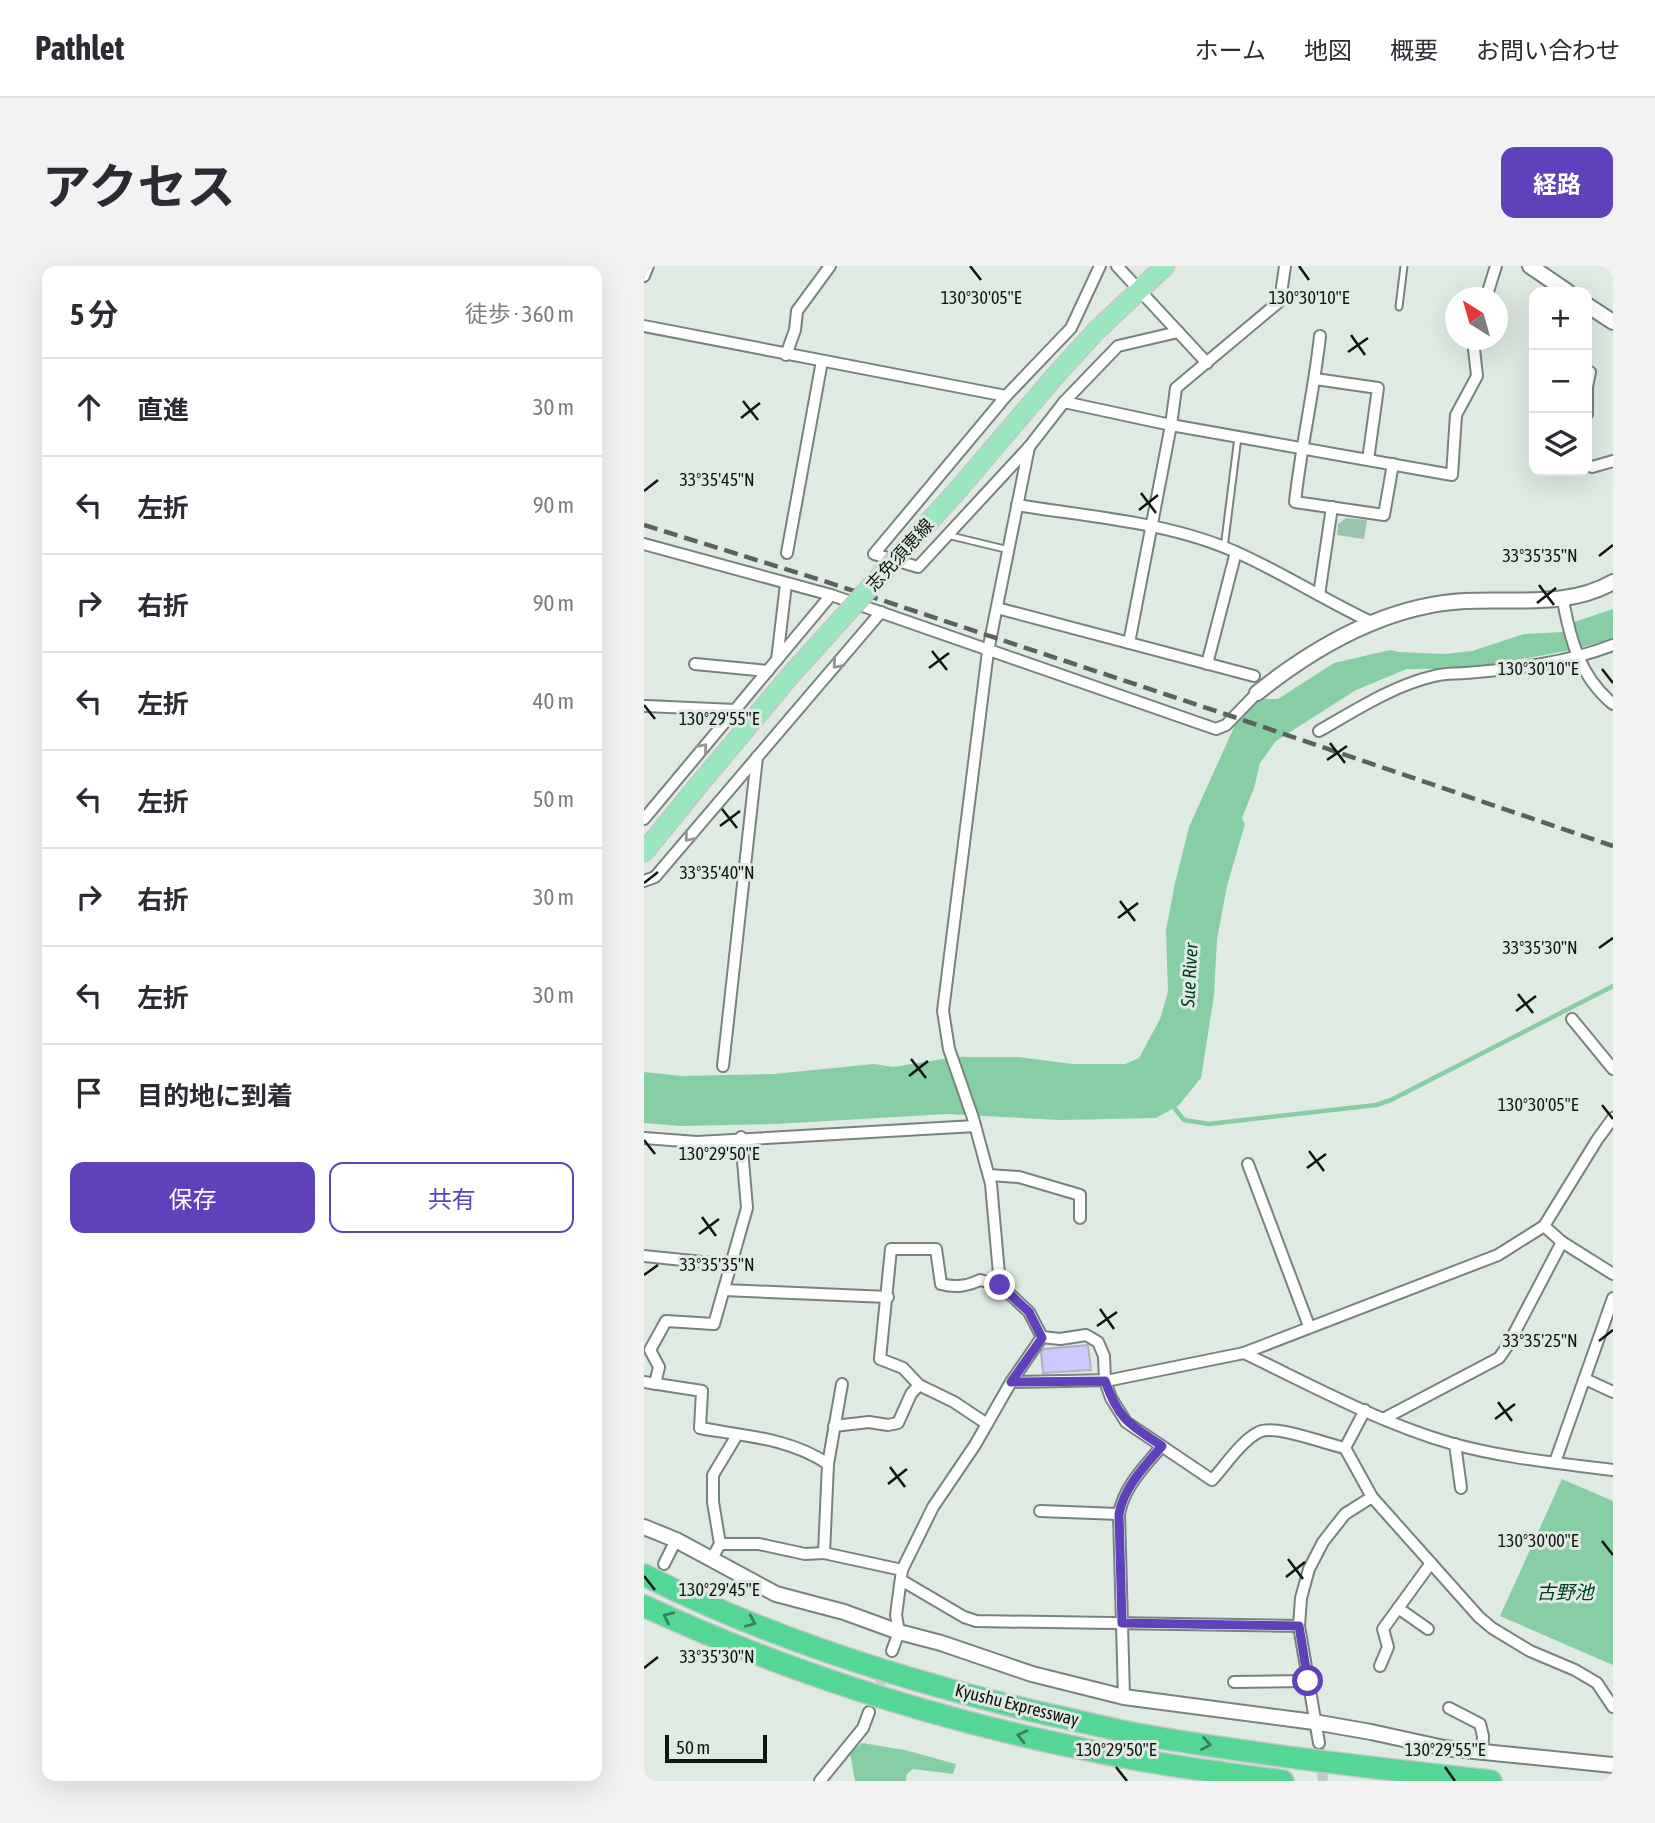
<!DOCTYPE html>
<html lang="ja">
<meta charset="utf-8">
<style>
body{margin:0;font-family:"Asap Condensed","Noto Sans JP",sans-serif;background:#f2f2f3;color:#2b2b33}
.controls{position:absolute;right:21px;top:21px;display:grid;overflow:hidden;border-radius:14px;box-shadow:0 7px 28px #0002}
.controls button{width:63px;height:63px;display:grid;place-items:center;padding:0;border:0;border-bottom:2px solid #e1e1e2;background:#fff;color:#2b2b33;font:35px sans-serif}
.compass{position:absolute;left:801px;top:21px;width:63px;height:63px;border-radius:50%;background:#fff;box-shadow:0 7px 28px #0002;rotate:323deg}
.scale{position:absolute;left:21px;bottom:18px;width:102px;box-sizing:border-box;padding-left:7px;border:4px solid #111512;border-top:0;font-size:19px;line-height:24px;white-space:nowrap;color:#111512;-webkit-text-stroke:5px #dfeae3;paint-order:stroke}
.stop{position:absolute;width:21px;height:21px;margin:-16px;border:5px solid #5f42bb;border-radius:50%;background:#fff}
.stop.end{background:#5f42bb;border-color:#fff;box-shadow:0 2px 7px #0008}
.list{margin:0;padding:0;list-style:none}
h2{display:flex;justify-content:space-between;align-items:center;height:91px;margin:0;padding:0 28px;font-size:30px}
h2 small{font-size:23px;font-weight:400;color:#7c7c81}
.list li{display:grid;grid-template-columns:46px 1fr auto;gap:21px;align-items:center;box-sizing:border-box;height:98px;padding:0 28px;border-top:2px solid #e1e1e2}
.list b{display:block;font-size:26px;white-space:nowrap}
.list em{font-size:23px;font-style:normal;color:#7c7c81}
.actions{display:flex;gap:14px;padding:21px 28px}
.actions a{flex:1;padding:16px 0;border:2px solid #5f42bb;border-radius:14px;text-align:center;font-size:24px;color:#5f42bb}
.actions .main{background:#5f42bb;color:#fff}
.icon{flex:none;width:38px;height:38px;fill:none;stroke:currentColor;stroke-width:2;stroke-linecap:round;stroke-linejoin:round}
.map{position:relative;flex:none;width:969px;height:1515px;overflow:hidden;border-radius:14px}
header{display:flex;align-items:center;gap:42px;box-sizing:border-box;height:98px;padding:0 35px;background:#fff;border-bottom:2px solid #e1e1e2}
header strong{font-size:33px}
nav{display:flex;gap:38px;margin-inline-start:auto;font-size:24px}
.intro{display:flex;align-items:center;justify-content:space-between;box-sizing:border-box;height:168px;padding:0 42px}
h1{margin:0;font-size:49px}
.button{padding:18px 32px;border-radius:14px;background:#5f42bb;color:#fff;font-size:24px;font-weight:700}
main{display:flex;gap:42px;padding:0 42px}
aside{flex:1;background:#fff;border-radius:14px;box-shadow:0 7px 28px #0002}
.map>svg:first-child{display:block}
.green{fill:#9cc4ac}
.water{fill:#87cea5}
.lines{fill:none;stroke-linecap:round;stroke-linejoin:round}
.stream{stroke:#87cea5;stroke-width:4.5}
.building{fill:#cdc8fd;stroke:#b1b1bb;stroke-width:2}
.minor-tunnel{stroke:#c0cac4;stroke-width:10;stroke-dasharray:10 5;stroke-linecap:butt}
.service-casing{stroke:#79837d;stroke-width:9}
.minor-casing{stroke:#79837d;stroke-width:14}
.tertiary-casing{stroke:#79837d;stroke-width:18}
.primary-casing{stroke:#c6c7c6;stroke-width:21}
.motorway-casing{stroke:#c6c7c6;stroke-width:24}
.service{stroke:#fff;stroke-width:5}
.minor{stroke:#fff;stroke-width:10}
.tertiary{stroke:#fff;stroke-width:14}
.primary{stroke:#99e6bf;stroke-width:18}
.motorway{stroke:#55d695;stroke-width:21}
.rail{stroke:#5b625e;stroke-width:4.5;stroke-dasharray:14 7;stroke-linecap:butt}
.primary-bridge-casing{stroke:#c6c7c6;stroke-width:21;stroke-linecap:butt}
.primary-bridge{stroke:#99e6bf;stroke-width:18}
.oneway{stroke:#949694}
.oneway2{stroke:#367f5a}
.route{stroke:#5f42bb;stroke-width:9}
.ticks{fill:none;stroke:#111512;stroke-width:2.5}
.labels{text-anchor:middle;stroke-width:6;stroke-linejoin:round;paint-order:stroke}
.street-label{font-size:18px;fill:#111512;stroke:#dfeae3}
.water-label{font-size:19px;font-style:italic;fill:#003c22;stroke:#dfeae3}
.ticks-label{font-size:18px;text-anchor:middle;fill:#111512;stroke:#dfeae3;stroke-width:6;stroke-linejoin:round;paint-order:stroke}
</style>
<header>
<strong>Pathlet</strong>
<nav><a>ホーム</a><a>地図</a><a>概要</a><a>お問い合わせ</a></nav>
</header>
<div class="intro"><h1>アクセス</h1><a class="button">経路</a></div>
<main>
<aside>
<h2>5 分<small>徒歩 · 360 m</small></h2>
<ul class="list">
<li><svg class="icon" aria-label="ahead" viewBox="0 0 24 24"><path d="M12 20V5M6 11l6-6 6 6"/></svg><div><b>直進</b></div><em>30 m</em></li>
<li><svg class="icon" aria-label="left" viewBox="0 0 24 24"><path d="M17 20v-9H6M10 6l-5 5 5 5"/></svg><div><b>左折</b></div><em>90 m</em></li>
<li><svg class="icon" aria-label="right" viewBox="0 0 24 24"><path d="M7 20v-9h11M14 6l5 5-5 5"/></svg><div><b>右折</b></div><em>90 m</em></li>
<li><svg class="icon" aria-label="left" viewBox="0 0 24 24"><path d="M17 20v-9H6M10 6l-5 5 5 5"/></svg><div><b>左折</b></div><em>40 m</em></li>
<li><svg class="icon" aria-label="left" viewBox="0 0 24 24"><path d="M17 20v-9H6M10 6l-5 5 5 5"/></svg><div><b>左折</b></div><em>50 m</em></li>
<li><svg class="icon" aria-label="right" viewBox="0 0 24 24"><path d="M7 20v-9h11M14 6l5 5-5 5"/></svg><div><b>右折</b></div><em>30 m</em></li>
<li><svg class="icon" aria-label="left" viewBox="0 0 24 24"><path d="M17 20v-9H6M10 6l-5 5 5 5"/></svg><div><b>左折</b></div><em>30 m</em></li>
<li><svg class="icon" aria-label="arrive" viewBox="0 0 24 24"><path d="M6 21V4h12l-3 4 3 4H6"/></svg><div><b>目的地に到着</b></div></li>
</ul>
<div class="actions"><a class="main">保存</a><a>共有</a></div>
</aside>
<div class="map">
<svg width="969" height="1515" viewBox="0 0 969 1515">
<rect width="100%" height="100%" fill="#dfeae3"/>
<path class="green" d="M702,252l21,2 -3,19 -27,-4 1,-11z"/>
<g class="water">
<path d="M969,343v30l-47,12 -66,12 -61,6h-32l-51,21 -80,51 -16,22 -6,25 -12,30 3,6 -18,62 -10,53 -3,56 -13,83 -22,27 -23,13 -96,2 -113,-6 -171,10 -96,2 -36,-3v-51l37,4 93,-2 100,-10 19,3 63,-10h62l55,7h52l14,-6 21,-39 8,-27 -2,-62 9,-47 14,-56 46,-102 25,-26h18l56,-36 56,-13 9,2 45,2 28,-3 52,-17 39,-2 8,-9z"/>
<path d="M918,1213l51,22v164l-113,-49z"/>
<path d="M218,1477l43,7 51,14 -3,10 -40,-5 -6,5 -1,7h-51l-5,-28z"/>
</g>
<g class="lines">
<path class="stream" d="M528,839l12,15 25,4 167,-19 15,-5 222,-114"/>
</g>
<path class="building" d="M444,1079l3,25 -48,3 -2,-21 3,-3z"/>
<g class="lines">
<g class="minor-tunnel">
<path d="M225,1446l23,-61"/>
<path d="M675,1477l4,38"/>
</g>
<g class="service-casing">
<g id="service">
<path d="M755,41l5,-41"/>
<path d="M303,269l62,15"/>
<path d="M580,282l14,-111"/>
</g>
</g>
<g class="minor-casing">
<g id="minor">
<path d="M456,0l-29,62 -65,68 -132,158 44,13 111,-120 35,-45 54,-56 60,-14"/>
<path d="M473,0l90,97"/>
<path d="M0,10l4,-10"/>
<path d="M842,32l10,-32"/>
<path d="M0,60l362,70"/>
<path d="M676,70c-6,56 -19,110 -25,166l89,13 9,-51"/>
<path d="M142,89l9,-25 2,-19 33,-45"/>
<path d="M671,113l63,9 -10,72"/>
<path d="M943,121v27"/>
<path d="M943,121l3,-15"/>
<path d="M420,136l107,23 281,50 4,-60 21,-39 -4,-36"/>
<path d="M943,198l5,3 21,-6"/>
<path d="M373,239c73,12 153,17 221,48 45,20 88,48 133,69"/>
<path d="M0,278l187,51 385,134 10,-4 31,-32"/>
<path d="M143,287l35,-192"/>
<path d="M675,329l13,-88"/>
<path d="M919,334c7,39 17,77 50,104"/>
<path d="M353,342l257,68"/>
<path d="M485,377l42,-218 5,-37 104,-87 5,-35"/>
<path d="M133,394l9,-76"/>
<path d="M51,398l73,7"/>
<path d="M563,398l29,-112"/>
<path d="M2,440l89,4"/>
<path d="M675,465c37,-21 73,-45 115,-55 11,-3 22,-2 32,-3 49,-4 101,-10 147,-28"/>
<path d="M0,553l187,-224"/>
<path d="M0,615l11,-4 226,-265"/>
<path d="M928,753l41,50"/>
<path d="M79,800l34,-309"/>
<path d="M0,872l53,4 278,-16"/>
<path d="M604,898l61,162"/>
<path d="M345,909l30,2 61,18v23"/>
<path d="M918,976l51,32"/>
<path d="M0,990l87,9"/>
<path d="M80,1024l164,7"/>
<path d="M398,1071l18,2 26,-4 12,7 6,14 1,25 6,17 15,24 86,58c14,-15 29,-39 47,-48 16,-8 67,12 86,16"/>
<path d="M600,1087c67,32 134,69 206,90 53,15 108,20 163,27"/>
<path d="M941,1113l28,13"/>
<path d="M0,1116l58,9 -2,37c44,8 90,10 128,36"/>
<path d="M367,1116l100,-2 133,-27 254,-98 46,-29 53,-86 16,-22"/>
<path d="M11,1118l4,-17 -9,-17 16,-29 48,3 33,-116 -6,-71"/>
<path d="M198,1118l-14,80 -4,89 78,17"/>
<path d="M721,1144l-20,38 27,49 107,120 13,11 38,23 45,19 22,13 16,24"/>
<path d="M741,1152l114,-60 9,-13 54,-103 -18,-16"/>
<path d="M343,1158l-33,-22 -35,-17 -16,-17 -23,-9 11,-110h45l5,35c15,4 26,2 39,-4l20,5"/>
<path d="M190,1160l35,-4 19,3 10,-2 13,-29 8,-9"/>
<path d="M811,1178l6,44"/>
<path d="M911,1196l58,-164"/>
<path d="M396,1245l79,3"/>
<path d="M76,1278l-7,-42v-27l24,-40"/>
<path d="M67,1294l9,-16h39l46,10 19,-1"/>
<path d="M20,1298l12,-24"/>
<path d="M257,1314l63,37 12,4 323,5"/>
<path d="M754,1342l30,21"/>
<path d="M248,1385l7,-19 -3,-17 6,-45 31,-63 42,-62 36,-63 31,-45 -13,-25 -29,-27 -9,-101 -18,-66 -24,-69 -6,-38 45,-360 41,-204"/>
<path d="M736,1400l8,-19 -5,-18 48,-66"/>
<path d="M590,1416l74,-1"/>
<path d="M480,1431l-5,-183c5,-27 25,-47 43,-68"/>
<path d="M805,1442l31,16 3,12 -1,17"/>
<path d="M675,1477l-20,-117 2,-28 8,-29 14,-27 22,-28 27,-17"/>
<path d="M176,1515l43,-53 6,-16"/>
</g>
</g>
<g class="tertiary-casing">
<g id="tertiary">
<path d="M886,0l38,26"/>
<path d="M943,39l26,17"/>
<path d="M613,427c60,-48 130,-88 208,-92 50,-3 103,7 148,-19"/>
<path d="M0,1261l32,13 100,54 68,18 55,20 42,11 91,31 92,23 190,25 57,10 73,16 169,17"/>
</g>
</g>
<g class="primary-casing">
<g id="primary">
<path d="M411,110l42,-46 68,-64"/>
<path d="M0,586l53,-65"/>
</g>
</g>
<g class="motorway-casing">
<g id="motorway">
<path d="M0,1309c129,65 270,109 411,141 29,6 59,14 88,19 115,20 232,33 348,46"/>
<path d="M0,1340c142,66 291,113 444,144 64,14 130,22 195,31"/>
</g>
</g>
<use href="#service" class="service"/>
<use href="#minor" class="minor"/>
<use href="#tertiary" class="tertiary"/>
<use href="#primary" class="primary"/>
<use href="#motorway" class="motorway"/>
<path class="rail" d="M0,259l180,56 410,136 379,129"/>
<g class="primary-bridge-casing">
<path id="primary-bridge" d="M53,521l92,-110 167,-185 99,-116"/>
</g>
<use href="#primary-bridge" class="primary-bridge"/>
</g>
<defs><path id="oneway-chevron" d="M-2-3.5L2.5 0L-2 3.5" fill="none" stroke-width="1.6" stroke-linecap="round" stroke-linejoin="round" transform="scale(1.75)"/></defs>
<g class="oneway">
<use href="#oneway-chevron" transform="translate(193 398) rotate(131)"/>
<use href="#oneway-chevron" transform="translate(59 482) rotate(-50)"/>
<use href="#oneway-chevron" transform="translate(45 571) rotate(130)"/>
</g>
<g class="oneway2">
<use href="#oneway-chevron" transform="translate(24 1351) rotate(-155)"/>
<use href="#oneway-chevron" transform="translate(107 1356) rotate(23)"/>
<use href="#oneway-chevron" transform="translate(378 1470) rotate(-167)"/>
<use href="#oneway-chevron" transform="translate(562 1478) rotate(9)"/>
</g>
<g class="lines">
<path class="route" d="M356,1019l29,27 13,26 -31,44 94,-1c14,39 24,43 57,65 -18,21 -38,41 -43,68l3,109 177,3 9,55"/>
</g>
<path class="ticks" d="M326,0l11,14M655,0l10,14M707,69l14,20M704,86l20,-14M99,135l15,19M97,152l19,-15M0,225l14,-11M497,227l15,20M495,244l19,-15M955,290l14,-11M895,319l15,20M893,337l19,-15M288,385l15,19M285,402l20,-15M958,403l11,14M0,439l11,14M686,477l15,20M683,494l20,-14M78,543l15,19M76,560l20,-15M0,617l14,-11M476,635l15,20M474,652l20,-15M955,682l14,-10M874,728l15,19M872,745l20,-15M267,793l15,19M265,810l19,-15M958,839l11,14M0,874l11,14M665,885l15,20M663,902l19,-14M58,951l14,19M55,968l20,-15M0,1009l14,-10M456,1043l14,20M453,1060l20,-14M955,1075l14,-11M854,1136l14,19M851,1153l20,-15M246,1201l15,20M244,1218l19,-15M958,1275l11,14M644,1293l15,20M0,1310l11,14M642,1311l19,-15M0,1402l14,-11M472,1501l11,14M801,1501l10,14"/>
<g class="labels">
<g class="street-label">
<text transform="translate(256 289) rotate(-48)" y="6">志免須恵線</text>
<text transform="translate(373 1439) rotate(14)" y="6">Kyushu Expressway</text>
</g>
<g class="water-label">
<text transform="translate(545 709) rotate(-87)" y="7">Sue River</text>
<text x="921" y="1333">古野池</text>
</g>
</g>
<g class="ticks-label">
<text x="337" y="38">130°30'05"E</text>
<text x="665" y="38">130°30'10"E</text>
<text x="73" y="220">33°35'45"N</text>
<text x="896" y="296">33°35'35"N</text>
<text x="894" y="409">130°30'10"E</text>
<text x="75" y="459">130°29'55"E</text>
<text x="73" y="613">33°35'40"N</text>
<text x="896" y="688">33°35'30"N</text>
<text x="894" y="845">130°30'05"E</text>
<text x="75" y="894">130°29'50"E</text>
<text x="73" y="1005">33°35'35"N</text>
<text x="896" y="1081">33°35'25"N</text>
<text x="894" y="1281">130°30'00"E</text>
<text x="75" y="1330">130°29'45"E</text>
<text x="73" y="1397">33°35'30"N</text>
<text x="472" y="1490">130°29'50"E</text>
<text x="801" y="1490">130°29'55"E</text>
</g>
</svg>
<div class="controls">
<button>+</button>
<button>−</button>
<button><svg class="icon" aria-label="layers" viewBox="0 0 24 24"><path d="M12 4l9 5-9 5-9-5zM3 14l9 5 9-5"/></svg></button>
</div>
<svg class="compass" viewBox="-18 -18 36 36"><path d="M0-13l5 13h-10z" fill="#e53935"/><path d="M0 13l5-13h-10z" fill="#7c7c81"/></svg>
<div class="scale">50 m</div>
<div class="stop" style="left:664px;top:1415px"></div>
<div class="stop end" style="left:356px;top:1019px"></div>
</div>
</main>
